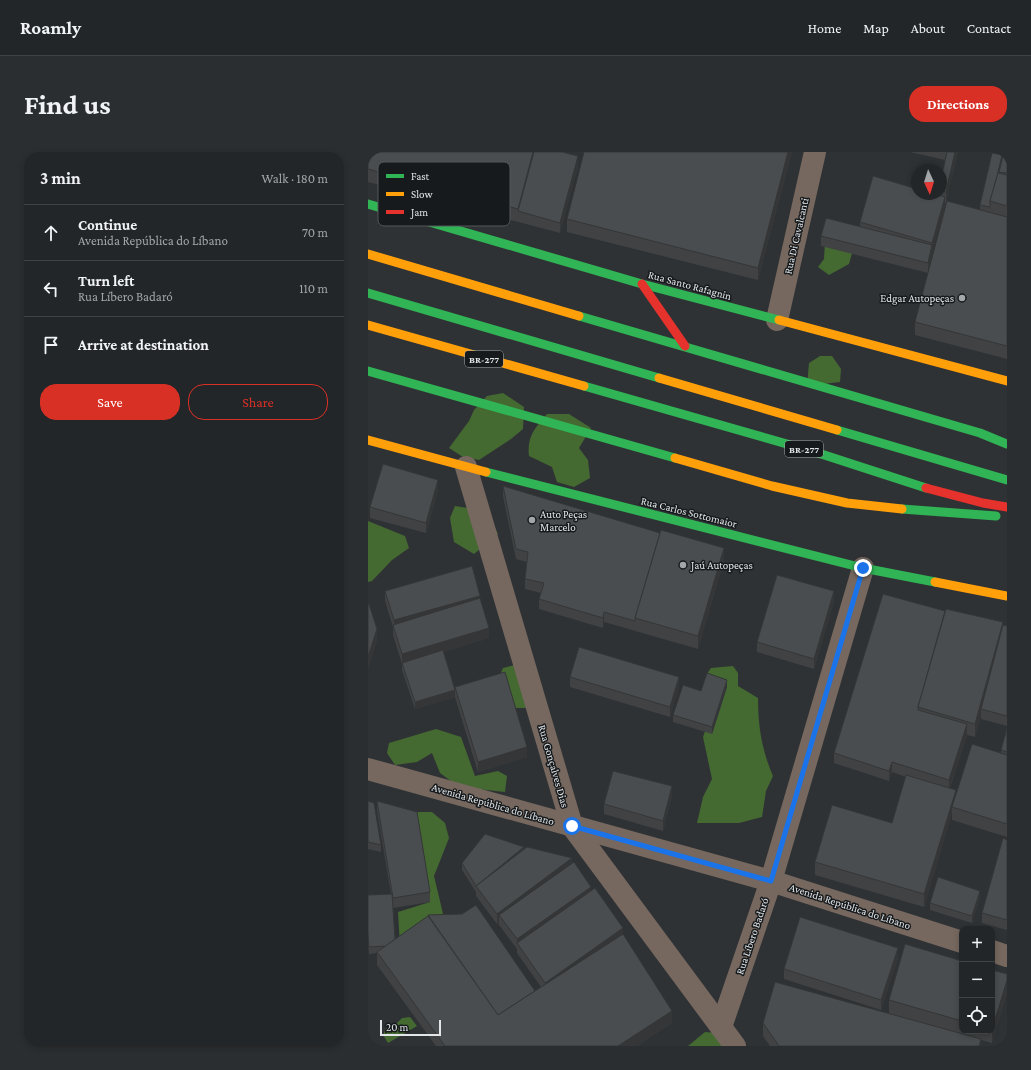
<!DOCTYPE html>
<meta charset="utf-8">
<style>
body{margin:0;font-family:"Crimson Pro",serif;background:#2b2e30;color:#f1f3f6}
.controls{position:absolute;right:12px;bottom:12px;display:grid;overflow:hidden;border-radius:8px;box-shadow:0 2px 6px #0003}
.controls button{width:36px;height:36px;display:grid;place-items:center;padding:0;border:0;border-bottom:1px solid #404345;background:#232628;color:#f1f3f6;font:20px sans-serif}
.compass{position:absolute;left:543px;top:12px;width:36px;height:36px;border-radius:50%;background:#232628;box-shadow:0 2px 6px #0003;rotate:176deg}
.scale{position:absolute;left:12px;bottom:10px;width:61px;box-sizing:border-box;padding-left:4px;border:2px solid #e2e6e9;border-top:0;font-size:11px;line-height:14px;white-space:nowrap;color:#e2e6e9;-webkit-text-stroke:3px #171a1c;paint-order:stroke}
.stop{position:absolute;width:12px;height:12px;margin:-9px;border:3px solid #1a73e8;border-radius:50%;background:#fff}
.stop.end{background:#1a73e8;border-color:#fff;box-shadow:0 1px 4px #0008}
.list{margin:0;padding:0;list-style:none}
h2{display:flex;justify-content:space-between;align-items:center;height:52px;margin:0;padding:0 16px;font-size:17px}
h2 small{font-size:13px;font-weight:400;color:#a3a5a8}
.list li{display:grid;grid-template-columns:26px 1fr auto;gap:12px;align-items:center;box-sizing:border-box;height:56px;padding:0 16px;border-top:1px solid #404345}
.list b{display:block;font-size:15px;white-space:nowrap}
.list p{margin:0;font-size:13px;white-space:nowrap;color:#a3a5a8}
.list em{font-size:13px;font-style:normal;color:#a3a5a8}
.actions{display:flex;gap:8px;padding:12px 16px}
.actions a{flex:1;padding:9px 0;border:1px solid #d93025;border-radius:16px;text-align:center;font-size:14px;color:#d93025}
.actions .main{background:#d93025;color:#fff}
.icon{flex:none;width:22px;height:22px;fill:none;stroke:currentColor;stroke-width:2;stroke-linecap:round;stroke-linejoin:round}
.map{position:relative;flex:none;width:639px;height:894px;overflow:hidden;border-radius:16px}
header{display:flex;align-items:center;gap:24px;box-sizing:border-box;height:56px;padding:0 20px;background:#232628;border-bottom:1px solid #404345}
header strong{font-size:19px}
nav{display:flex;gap:22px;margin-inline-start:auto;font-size:14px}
.intro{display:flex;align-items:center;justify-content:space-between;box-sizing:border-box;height:96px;padding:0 24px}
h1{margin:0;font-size:28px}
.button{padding:10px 18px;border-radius:16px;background:#d93025;color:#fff;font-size:14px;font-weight:700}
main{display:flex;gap:24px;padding:0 24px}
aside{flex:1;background:#232628;border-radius:16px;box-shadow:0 2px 6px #0003}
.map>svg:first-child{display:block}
.forest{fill:#446931}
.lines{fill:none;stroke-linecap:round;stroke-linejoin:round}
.street{stroke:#76685f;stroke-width:22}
.fast{stroke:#30b455;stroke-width:9}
.slow{stroke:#ff9f0a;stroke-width:9}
.jam{stroke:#e5322d;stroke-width:9}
.wall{fill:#404244}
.shaded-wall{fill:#343637}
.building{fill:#4a4d4f;stroke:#343637}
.route{stroke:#1a73e8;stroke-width:5}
.poi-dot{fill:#a3a7aa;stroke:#171a1c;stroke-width:1.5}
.labels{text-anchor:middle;stroke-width:3;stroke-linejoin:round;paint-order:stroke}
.shield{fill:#171a1c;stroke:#a5a9ac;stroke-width:1}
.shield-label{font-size:10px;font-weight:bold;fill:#e2e6e9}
.street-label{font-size:11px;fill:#e2e6e9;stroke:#171a1c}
.poi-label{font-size:11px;fill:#e2e6e9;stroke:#171a1c;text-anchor:start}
.key{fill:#171a1c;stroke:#54575a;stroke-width:1}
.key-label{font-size:11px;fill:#e2e6e9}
</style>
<header>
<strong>Roamly</strong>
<nav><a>Home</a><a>Map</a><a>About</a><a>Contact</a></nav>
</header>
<div class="intro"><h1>Find us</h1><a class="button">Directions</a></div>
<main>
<aside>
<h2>3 min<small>Walk · 180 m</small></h2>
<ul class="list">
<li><svg class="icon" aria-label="ahead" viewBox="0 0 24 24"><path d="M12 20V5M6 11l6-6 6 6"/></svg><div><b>Continue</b><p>Avenida República do Líbano</p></div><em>70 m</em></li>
<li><svg class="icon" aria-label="left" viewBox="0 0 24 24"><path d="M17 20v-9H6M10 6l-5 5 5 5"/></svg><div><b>Turn left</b><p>Rua Líbero Badaró</p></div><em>110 m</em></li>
<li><svg class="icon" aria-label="arrive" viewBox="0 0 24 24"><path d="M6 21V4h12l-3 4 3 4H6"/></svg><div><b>Arrive at destination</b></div></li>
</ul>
<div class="actions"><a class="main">Save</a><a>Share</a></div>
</aside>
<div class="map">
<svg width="639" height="894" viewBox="0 0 639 894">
<rect width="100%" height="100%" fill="#2f3235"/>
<g class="forest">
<path d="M457,89l29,5 -5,18 -20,11 -11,-8 6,-8z"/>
<path d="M452,204h12l9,13 -1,13 -33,4 2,-23z"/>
<path d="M135,241l21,14 -1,22 -12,10 -32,21 -16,-3 -14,-9 20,-27 5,-11 13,-14z"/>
<path d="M179,262h22l22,14 -12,20 9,12 2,18 -16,9 -17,-5 -5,-15 -23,-11c-2,-20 6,-28 18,-42z"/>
<path d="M87,354l32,5 11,23 -24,20 -20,-12 -4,-24z"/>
<path d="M0,369l37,15 4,12 -17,12 -20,21 -4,1z"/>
<path d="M151,512l22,29 -16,15h-21l-12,-15 11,-25z"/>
<path d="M365,514l5,7v13l20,12c0,28 4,53 15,78l-7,15 -4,26 -23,6h-42l6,-26 9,-18 -9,-42 17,-48 -14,-14 5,-7z"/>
<path d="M68,577l25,8 14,39 23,-5 9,5 -2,16 -46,-5 -19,-14 -8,-20 -15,9 -22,3 -8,-12 2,-10z"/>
<path d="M50,660h14l13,11 4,15 -15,38 11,46 -45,23 -2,-33 32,-10 -17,-85z"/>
<path d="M42,865l7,9 -29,17 -5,-8 4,-9 8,-1 7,-7z"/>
<path d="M337,880l12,1 18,13h-47z"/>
</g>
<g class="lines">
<g class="street">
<path d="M409,168l38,-168"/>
<path d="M98,315l106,359 163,220"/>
<path d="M0,617l403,112 191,61"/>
<path d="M624,799l15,5"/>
<path d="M353,875l50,-146 92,-313"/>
</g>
<g class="fast">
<path d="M0,52l274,80 137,36"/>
<path d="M0,141l291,85"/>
<path d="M211,164l401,117 27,11"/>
<path d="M0,219l307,87"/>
<path d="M216,234l231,66 111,36"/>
<path d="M469,278l170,50"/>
<path d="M118,320l377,96 72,14"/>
<path d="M534,357l94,7"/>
</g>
<g class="slow">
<path d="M0,102l211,62"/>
<path d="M411,168l228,61"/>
<path d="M0,173l216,61"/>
<path d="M291,226l178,52"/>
<path d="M0,288l118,32"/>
<path d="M307,306l97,28 75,17 55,6"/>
<path d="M567,430l72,14"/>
</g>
<g class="jam">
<path d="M274,132l43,62"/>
<path d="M558,336l57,15 24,4"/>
</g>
</g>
<g class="wall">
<path d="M0,0l210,14 -18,67 -192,-51z"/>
<path d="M424,0l-34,128 -191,-48v-13z"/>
<path d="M542,0h48l-12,50 -14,51 -2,14 50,-57v-5l22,-44 5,-9v207l-92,-24v-13l13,-49 -107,-27v-10l39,-10v-4l78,-27v-1h3v-15l4,-19z"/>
<path d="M135,334l221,75 -26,88 -94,-27 -1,6 -64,-19v-10l2,-6 -16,-4v-10l2,-17 -11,-3 -13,-63z"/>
<path d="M70,338l-12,43 -56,-15v-11z"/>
<path d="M17,439l95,9 9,38 -46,14 12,38v-3l72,70 -49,15 -23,-75 -40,12 -13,-39v-6l-9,-29v-8l-8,-26z"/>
<path d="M466,449l-20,68 -57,-17v-10z"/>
<path d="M577,459l62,15v100l-26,-7v-4l-6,22 -8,-2 -17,53 6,8 45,-43v-3l6,-22v109l-55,-17v-7l-28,94 -109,-32v-13l77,-39 14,-46 -14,-5 -3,9 -55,-18v-10z"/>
<path d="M202,525l109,10 -9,30 -100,-30z"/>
<path d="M359,535l-15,47 -39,-12v-7l28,-24z"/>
<path d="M304,644l-9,35 -59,-17v-10z"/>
<path d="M0,649l13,44v7l-13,-3z"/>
<path d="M9,649l53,91v10l-37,6 2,31 33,-23v-1l107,76 6,-4 -24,-34v-4l-18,-24v-2l-2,1 -21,-28v-4l-14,-22v-7l62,-13 48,13 51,72 49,88 -35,23h-201l-59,-81v-12l-8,1 -1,-14v-45l23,-1 -14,-83z"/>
<path d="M639,688v90l-25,-7v-10z"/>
<path d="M612,745l-8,26 -42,-13v-7z"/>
<path d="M530,806l-17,52 -97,-31v-10z"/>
<path d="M594,809v70h30v-61l15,4v19l-15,50 -11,-3v6h-211l-7,-10v-13l126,-10v-13z"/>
</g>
<g class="shaded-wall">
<path d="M165,0h4l-19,59v-2z"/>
<path d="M420,0h4l-34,128v-12z"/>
<path d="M587,0h3l-12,50v-10z"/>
<path d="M634,3v7l-10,40h-1z"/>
<path d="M210,4v10l-18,67v-10z"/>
<path d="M577,45v10l-13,46v-10z"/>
<path d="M564,93v10l-4,18v-10z"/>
<path d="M70,328v10l-12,43v-10z"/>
<path d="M356,396v13l-26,88v-13z"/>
<path d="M466,439v10l-20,68v-10z"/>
<path d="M112,444v10l-86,22v-8z"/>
<path d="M236,460v10l-1,6v-10z"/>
<path d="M635,470v13l-22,74v6l-6,22v-13z"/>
<path d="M121,476v10l-86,26 -1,-1v1v-10z"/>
<path d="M9,477v13l-9,28v-13z"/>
<path d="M311,525v10l-9,30v-10z"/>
<path d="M359,528v7l-15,47v-7z"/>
<path d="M87,538v7l-40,12v-7z"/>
<path d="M599,572v11l-18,55v-10z"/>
<path d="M159,595v10l-49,15v-10z"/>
<path d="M524,610v10l-3,9v-10z"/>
<path d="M304,634v10l-9,35v-10z"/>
<path d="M588,638v12l-4,5v6l-28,94v-13z"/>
<path d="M156,695v7l-48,32z"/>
<path d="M204,706v10l-73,47v8l-2,1v-10z"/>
<path d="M223,735v10l-74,46v7v-11z"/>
<path d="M612,739v6l-8,26v-7z"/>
<path d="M255,776v10l-78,55v-10z"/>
<path d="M530,796v10l-17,52v-10z"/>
<path d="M639,828v13l-15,50v-13z"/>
<path d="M304,859v12l-35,23h-19z"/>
<path d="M613,887v7h-2z"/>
</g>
<g class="building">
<path d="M0,0h165l-15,57 -150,-40z"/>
<path d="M166,0h28l16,4 -18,67 -42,-12z"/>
<path d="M216,0h204l-30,116 -191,-49z"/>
<path d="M579,0h8l-9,40 -5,-1v-12z"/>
<path d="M636,0h3v21l-8,-1z"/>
<path d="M624,1l10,2 -5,21 -7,25v6l-10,-2z"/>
<path d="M630,21l9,2v31l-17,-5z"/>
<path d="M505,24l44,13v5h17l11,3 -13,46 -72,-21z"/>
<path d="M579,49l60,16v129l-92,-24z"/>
<path d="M458,66l106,27 -4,18 -107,-27z"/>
<path d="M15,312l55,16 -12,43 -56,-16z"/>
<path d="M135,334l157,47 -25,85v3l-31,-9 -1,6 -64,-19 5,-16 -19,-4 3,-27 -12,-3z"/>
<path d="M293,378l63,18 -26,88 -63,-18z"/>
<path d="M104,414l8,30 -86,24 -9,-29z"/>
<path d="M409,423l57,16 -20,68 -57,-17z"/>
<path d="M515,442l62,17 -27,96v3l49,14 -18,56 -57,-18 -3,9 -55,-18z"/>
<path d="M112,446l9,30 -87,26 -9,-29z"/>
<path d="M0,452h1l8,25 -9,28z"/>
<path d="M578,457l57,13 -28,102 -57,-17z"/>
<path d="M635,473l4,1v90l-26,-7z"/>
<path d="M211,495l100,30 -9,30 -100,-30z"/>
<path d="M75,498l12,40 -40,12 -13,-39z"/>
<path d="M137,520l22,75 -49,15 -23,-75z"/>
<path d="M339,521l20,7 -15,47 -39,-12 10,-30 18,6z"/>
<path d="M639,576v24l-6,-2z"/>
<path d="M604,592l35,11v69l-55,-17z"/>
<path d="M245,619l59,15 -9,35 -59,-17z"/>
<path d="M538,623l50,15 -32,104 -109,-32 17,-57 60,18z"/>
<path d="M0,649l6,2 7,42 -13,-3z"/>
<path d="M9,649l40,11 13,80 -37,6z"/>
<path d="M117,682l39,13 -48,39 -14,-23z"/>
<path d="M635,686l4,2v80l-25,-7z"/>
<path d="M159,695l45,11 -75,56 -21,-28z"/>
<path d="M206,710l17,25 -74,52 -18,-24z"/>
<path d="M570,725l42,14 -8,25 -42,-13z"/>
<path d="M227,736l28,40 -78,55 -28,-40z"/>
<path d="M24,742l3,45 -9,7 -17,1 -1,-14v-38z"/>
<path d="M108,753l59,86 -37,24 -70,-100 34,-1z"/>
<path d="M60,764l70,99 125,-81 49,77 -54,35h-173l-68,-94z"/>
<path d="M432,765l98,31 -17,52 -97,-31z"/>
<path d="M537,792l57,17v60l-73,-21z"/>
<path d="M624,818l15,4v6l-15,50z"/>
<path d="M407,830l206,57 -2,7h-200l-16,-23z"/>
</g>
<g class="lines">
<path class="route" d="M204,674l199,55 92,-313"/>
</g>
<g class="poi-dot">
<circle cx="594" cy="146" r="4"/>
<circle cx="164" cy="368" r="4"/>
<circle cx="315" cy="413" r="4"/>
</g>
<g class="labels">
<g class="shield">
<rect x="97" y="199" width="38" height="16" rx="3"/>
<rect x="417" y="289" width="38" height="16" rx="3"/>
</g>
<g class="shield-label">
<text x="116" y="211">BR-277</text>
<text x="436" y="301">BR-277</text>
</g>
<g class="street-label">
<text transform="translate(428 84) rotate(-77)" y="4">Rua Di Cavalcanti</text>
<text transform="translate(322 133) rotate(15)" y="4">Rua Santo Rafagnin</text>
<text transform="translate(321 360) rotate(14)" y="4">Rua Carlos Sottomaior</text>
<text transform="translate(186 614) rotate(74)" y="4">Rua Gonçalves Dias</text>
<text transform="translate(125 652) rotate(16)" y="4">Avenida República do Líbano</text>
<text transform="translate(482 754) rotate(18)" y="4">Avenida República do Líbano</text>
<text transform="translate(384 784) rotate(-71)" y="4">Rua Líbero Badaró</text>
</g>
<g class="poi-label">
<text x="586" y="150" text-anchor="end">Edgar Autopeças</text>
<text x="172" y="366">Auto Peças<tspan x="172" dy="13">Marcelo</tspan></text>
<text x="323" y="417">Jaú Autopeças</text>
</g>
</g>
<rect x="10" y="10" width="132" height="64" rx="6" class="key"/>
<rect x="18" y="22" width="18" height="4" fill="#30b455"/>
<rect x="18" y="40" width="18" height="4" fill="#ff9f0a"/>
<rect x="18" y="58" width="18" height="4" fill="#e5322d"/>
<g class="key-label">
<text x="43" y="28">Fast</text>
<text x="43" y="46">Slow</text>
<text x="43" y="64">Jam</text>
</g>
</svg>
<div class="controls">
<button>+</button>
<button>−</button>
<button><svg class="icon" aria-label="locate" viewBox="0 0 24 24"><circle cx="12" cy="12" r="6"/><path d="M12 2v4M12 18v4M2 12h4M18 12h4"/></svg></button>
</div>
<svg class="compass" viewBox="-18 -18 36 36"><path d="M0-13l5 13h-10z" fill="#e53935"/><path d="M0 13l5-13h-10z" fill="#a3a5a8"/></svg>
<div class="scale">20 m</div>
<div class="stop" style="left:204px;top:674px"></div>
<div class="stop end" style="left:495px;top:416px"></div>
</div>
</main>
